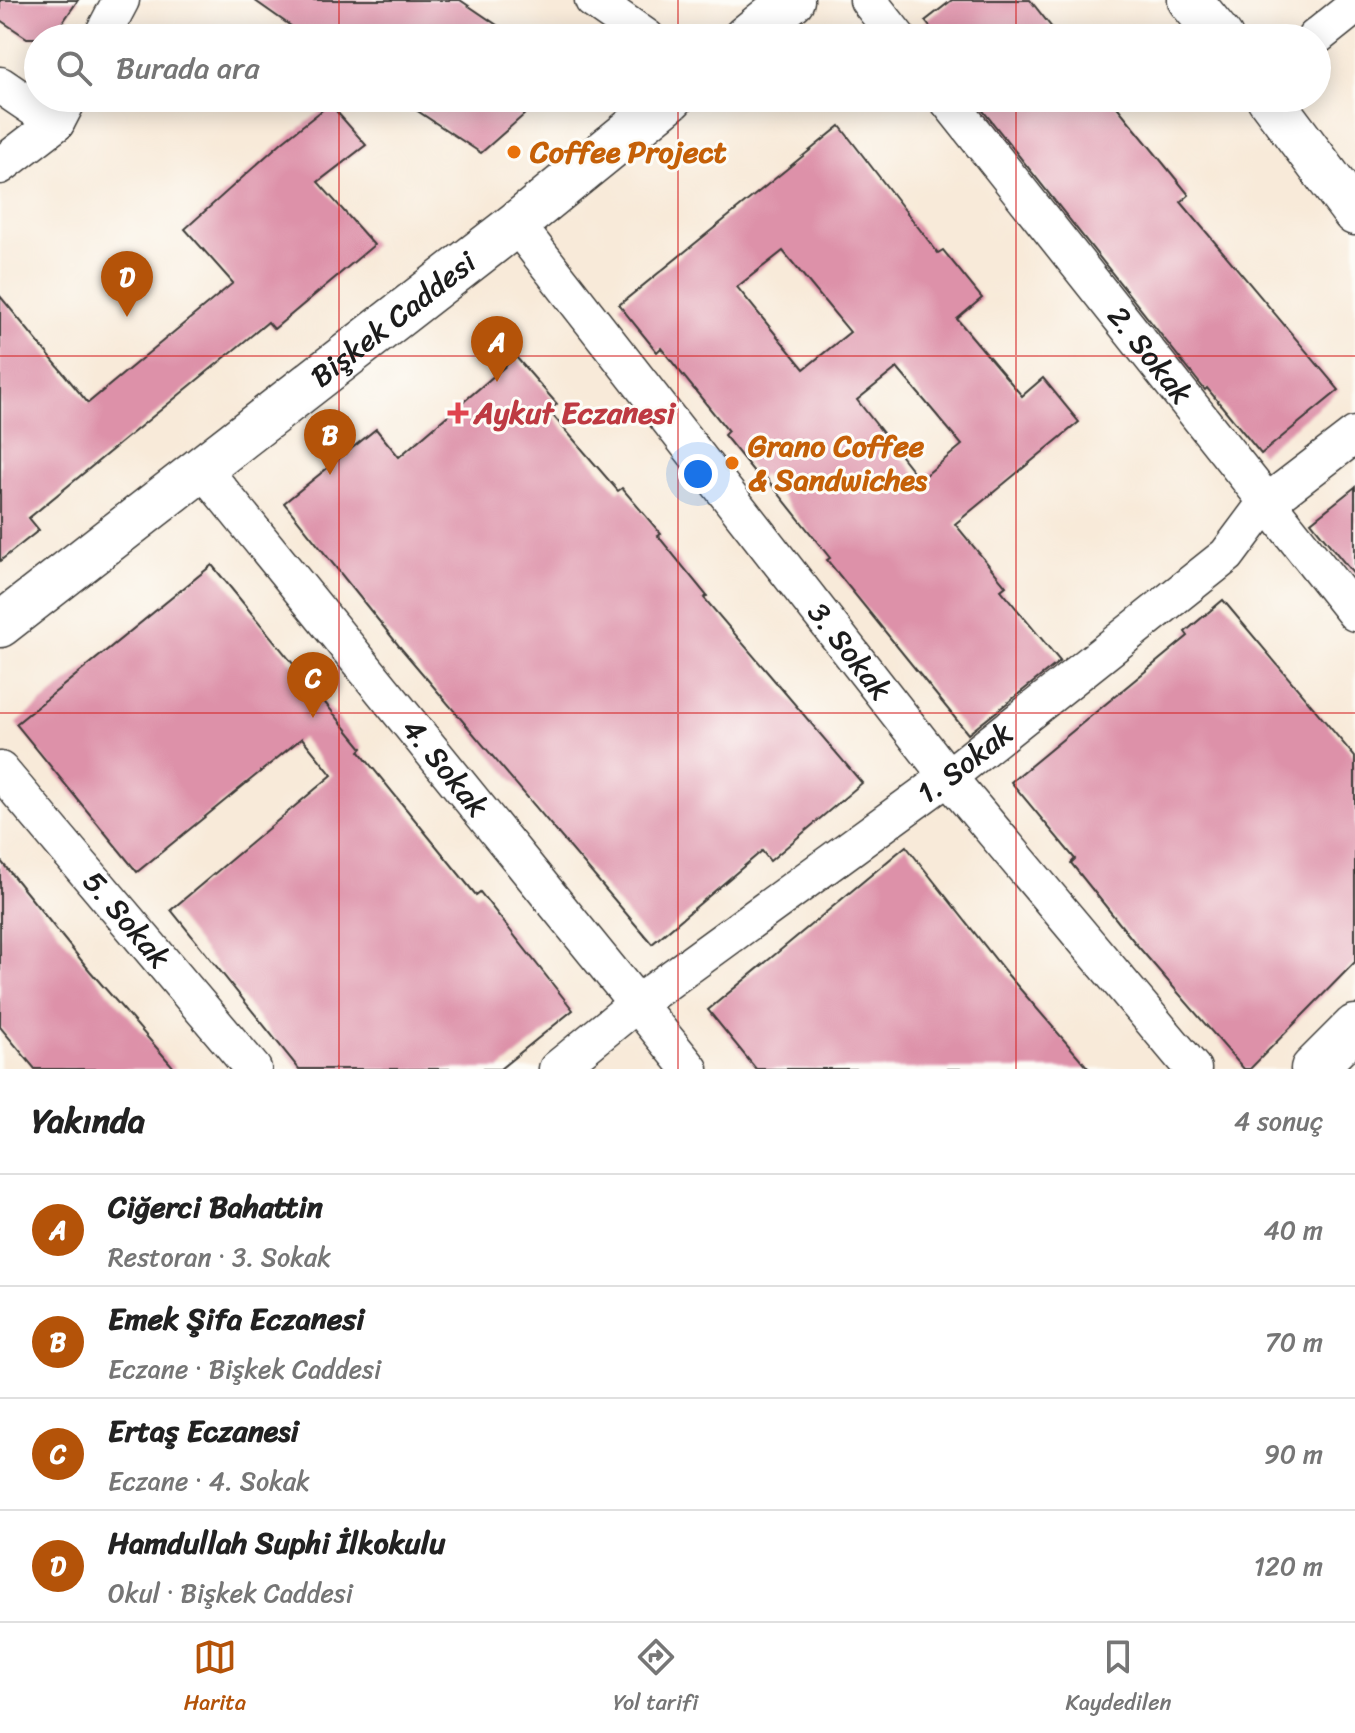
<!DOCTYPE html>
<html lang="tr">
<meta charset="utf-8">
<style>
body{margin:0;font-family:Sriracha,sans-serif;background:#f2f2f2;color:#222}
.you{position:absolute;left:698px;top:474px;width:28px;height:28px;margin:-20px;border:6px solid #fff;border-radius:50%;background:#1a73e8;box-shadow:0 0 0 12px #1a73e833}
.badge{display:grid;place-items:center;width:52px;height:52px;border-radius:50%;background:#b45309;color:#fff;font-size:26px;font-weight:700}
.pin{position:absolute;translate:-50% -66px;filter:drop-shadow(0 2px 4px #0008)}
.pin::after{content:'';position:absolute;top:42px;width:28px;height:24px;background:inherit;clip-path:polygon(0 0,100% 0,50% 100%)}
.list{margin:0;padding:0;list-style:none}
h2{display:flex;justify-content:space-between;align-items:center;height:104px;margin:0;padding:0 32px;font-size:34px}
h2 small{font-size:26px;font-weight:400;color:#767676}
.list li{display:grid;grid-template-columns:52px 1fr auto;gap:24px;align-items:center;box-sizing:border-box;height:112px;padding:0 32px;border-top:2px solid #e0e0e0}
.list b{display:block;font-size:30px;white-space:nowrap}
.list p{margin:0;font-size:26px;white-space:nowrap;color:#767676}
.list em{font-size:26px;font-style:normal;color:#767676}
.icon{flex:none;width:44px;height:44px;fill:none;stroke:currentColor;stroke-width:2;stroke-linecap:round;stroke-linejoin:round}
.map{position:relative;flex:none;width:1355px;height:1069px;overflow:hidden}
.search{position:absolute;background:#fff;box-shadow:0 4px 20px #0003;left:24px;right:24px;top:24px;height:88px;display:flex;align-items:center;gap:20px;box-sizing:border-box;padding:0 28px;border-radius:44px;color:#767676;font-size:30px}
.sheet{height:552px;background:#fff}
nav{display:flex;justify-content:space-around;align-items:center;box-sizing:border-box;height:112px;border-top:2px solid #e0e0e0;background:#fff;font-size:22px;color:#767676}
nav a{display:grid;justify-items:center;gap:4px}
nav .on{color:#b45309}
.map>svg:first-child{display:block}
.building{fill:#dd91a9;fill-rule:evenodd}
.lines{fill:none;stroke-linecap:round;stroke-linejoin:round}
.minor-casing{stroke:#3d3b38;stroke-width:39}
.tertiary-casing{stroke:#3d3b38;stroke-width:47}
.secondary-casing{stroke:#3d3b38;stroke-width:47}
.minor{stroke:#fff;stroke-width:36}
.tertiary{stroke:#fff;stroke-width:44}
.secondary{stroke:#fff;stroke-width:44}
.grid{fill:none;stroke:#d62828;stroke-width:2;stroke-opacity:0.55}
.food-dot{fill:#e8710a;stroke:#fdfcf7;stroke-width:3}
.health-dot{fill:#e0444e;stroke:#fdfcf7;stroke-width:3}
.labels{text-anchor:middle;stroke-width:6;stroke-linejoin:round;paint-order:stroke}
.food-label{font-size:30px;font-weight:bold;fill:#c56008;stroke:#fdfcf7;text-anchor:start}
.street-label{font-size:30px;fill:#1c1c1c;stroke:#fdfcf7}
.health-label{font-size:30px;font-weight:bold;fill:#be3a42;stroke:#fdfcf7;text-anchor:start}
</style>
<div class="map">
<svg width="1355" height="1069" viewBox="0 0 1355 1069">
<rect width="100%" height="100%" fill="#fdfcf7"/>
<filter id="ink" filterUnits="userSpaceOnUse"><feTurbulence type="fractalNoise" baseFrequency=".0125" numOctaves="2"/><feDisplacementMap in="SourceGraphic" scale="16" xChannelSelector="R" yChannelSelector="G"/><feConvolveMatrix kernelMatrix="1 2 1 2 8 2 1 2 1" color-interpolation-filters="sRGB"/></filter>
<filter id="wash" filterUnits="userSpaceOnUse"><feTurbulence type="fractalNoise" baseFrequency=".006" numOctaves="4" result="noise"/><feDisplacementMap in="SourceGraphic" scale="32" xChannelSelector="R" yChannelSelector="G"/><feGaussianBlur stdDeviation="1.8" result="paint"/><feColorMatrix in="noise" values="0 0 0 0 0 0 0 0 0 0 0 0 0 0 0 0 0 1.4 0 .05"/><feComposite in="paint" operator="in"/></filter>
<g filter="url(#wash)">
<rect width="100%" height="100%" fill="#f8ead9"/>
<g id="blocks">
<g class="building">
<path d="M0,0h78l-26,38h-25l-27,-18z"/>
<path d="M254,0h206l56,38h-208z"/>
<path d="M952,0h78l30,38h-121l-14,-17z"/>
<path d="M398,98h145l-62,55z"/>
<path d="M973,98h137l79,97 -8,7 158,188 -78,64 -54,-66 -2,2z"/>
<path d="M330,104l36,41 -48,37 56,63 -100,84 -6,-7 -239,196 10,12 -39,31v-265l88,107 145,-120 -48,-54 97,-87z"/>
<path d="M840,126l98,127 5,-3 39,48 -25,21 65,77 21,-18 36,44 -124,102 51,62 -5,4 59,71 -92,73 -141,-174 3,-2 -67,-84 -4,4 -35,-43 4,-4 -67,-83 -4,4 -38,-47zM783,251l67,81 -46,37 -67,-82zM897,368l65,77 -42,35 -63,-80z"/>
<path d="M516,357l41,47 -8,7 69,80 4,-3 39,46 -3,2 49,60 -3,2 158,185 -92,78 -8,-10 -110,93 -253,-298 -115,-143 92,-74 23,28z"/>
<path d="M1355,487v89l-44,-54z"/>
<path d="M212,565l150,183 -3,3 117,144 4,-3 93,118 -73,59h-201l-128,-159 161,-135 -30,-37 -165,134 -121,-148z"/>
<path d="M1223,600l132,157v205l-105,107h-6l-108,-125 -65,-81 4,-4 -64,-77 177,-146 -3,-4z"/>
<path d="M906,846l102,129 81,94h-333l-48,-59z"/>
<path d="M0,860l90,111 85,98h-140l-35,-42z"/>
</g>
</g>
</g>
<g filter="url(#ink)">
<use href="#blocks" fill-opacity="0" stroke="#3d3b38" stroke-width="2"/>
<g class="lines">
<g class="minor-casing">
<g id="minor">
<path d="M593,0l54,38"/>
<path d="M868,0l30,38"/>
<path d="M101,38l20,-38"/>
<path d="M1315,38l40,-32"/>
<path d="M0,85l56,38"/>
<path id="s1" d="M946,98l409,515"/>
<path d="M0,166l56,-43 13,-25"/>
<path id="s2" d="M516,224l432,553 245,292"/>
<path id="s3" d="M202,468l488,601"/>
<path id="s4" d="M0,770l253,299"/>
<path id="s5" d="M557,1069l78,-64 313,-228 279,-222 38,-51 90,-69"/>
</g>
</g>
<g class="tertiary-casing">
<g id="tertiary">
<path d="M745,38l47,-38"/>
<path id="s6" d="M0,625l516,-401 155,-126"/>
<path d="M1313,1069l42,-42"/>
</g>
</g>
<g class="secondary-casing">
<g id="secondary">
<path d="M1190,0l31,38"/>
<path d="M1269,98l86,115"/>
</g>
</g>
<use href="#minor" class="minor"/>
<use href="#tertiary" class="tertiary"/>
<use href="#secondary" class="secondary"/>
</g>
</g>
<path class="grid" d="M339,0v38M678,0v38M1016,0v38M339,98v971M678,98v971M1016,98v971M0,356h1355M0,713h1355"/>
<g class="food-dot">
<circle cx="514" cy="152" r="8"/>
<circle cx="732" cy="463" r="8"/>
</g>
<path class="health-dot" d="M454 401h8v8h8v8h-8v8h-8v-8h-8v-8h8z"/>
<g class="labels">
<g class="food-label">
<text x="530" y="162">Coffee Project</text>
<text x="748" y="456">Grano Coffee<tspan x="748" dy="34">&amp; Sandwiches</tspan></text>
</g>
<g class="street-label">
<text dy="10" stroke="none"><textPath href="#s6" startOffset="498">Bişkek Caddesi</textPath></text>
<text dy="10" stroke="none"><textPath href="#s1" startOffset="328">2. Sokak</textPath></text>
<text dy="10" stroke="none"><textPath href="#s2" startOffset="542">3. Sokak</textPath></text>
<text dy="10" stroke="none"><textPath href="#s5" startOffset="510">1. Sokak</textPath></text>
<text dy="10" stroke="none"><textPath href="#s3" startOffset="386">4. Sokak</textPath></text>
<text dy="10" stroke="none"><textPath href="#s4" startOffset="196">5. Sokak</textPath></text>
</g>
<g class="health-label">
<text x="474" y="423">Aykut Eczanesi</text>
</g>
</g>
</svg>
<div class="you"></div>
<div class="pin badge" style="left:497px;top:382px">A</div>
<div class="pin badge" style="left:330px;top:475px">B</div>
<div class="pin badge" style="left:313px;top:718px">C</div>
<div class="pin badge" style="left:127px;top:317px">D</div>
<div class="search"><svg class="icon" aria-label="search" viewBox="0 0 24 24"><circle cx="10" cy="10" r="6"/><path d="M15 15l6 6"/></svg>Burada ara</div>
</div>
<section class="sheet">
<h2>Yakında<small>4 sonuç</small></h2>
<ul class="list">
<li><span class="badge">A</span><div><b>Ciğerci Bahattin</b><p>Restoran · 3. Sokak</p></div><em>40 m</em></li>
<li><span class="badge">B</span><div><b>Emek Şifa Eczanesi</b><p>Eczane · Bişkek Caddesi</p></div><em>70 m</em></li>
<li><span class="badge">C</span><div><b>Ertaş Eczanesi</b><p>Eczane · 4. Sokak</p></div><em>90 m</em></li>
<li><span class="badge">D</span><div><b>Hamdullah Suphi İlkokulu</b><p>Okul · Bişkek Caddesi</p></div><em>120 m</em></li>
</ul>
</section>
<nav>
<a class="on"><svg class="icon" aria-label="map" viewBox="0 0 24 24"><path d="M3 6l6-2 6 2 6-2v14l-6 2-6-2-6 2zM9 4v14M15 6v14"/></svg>Harita</a>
<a><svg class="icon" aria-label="directions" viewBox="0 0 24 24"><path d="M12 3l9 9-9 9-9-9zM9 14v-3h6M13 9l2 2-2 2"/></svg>Yol tarifi</a>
<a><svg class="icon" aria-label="saved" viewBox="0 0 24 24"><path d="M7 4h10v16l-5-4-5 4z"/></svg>Kaydedilen</a>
</nav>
